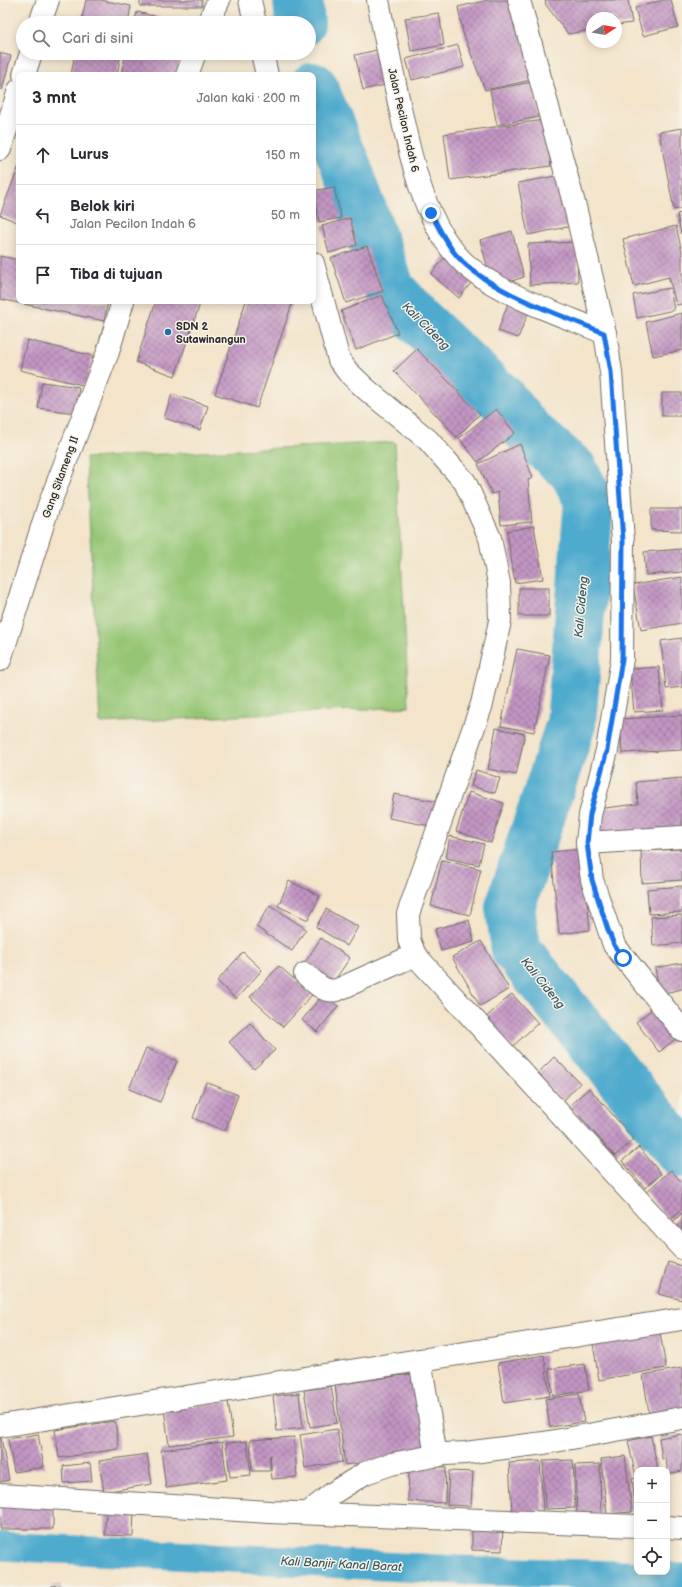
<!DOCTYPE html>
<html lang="id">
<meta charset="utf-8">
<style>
body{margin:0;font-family:"Balsamiq Sans",sans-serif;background:#f7f7f7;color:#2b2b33}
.controls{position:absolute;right:12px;bottom:12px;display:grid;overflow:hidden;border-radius:8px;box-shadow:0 2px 10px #0003}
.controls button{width:36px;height:36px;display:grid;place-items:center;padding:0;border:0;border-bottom:1px solid #e1e1e2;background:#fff;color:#2b2b33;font:20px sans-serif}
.compass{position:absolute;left:586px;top:12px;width:36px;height:36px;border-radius:50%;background:#fff;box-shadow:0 2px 10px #0003;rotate:79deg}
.stop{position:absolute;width:12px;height:12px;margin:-9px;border:3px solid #1a73e8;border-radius:50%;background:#fff}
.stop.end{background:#1a73e8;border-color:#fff;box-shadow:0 1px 4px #0008}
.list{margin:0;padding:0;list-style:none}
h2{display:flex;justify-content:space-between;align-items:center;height:52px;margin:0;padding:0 16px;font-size:17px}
h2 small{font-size:13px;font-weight:400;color:#7c7c81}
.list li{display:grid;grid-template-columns:26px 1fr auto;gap:12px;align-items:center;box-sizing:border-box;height:60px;padding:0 16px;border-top:1px solid #e1e1e2}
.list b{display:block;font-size:15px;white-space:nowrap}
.list p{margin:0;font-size:13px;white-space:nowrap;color:#7c7c81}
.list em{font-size:13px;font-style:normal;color:#7c7c81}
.icon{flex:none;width:22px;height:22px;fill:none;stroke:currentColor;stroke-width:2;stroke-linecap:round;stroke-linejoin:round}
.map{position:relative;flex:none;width:682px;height:1587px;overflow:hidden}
.search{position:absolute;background:#fff;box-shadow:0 2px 10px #0003;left:16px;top:16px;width:300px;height:44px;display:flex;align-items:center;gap:10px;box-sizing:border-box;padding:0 14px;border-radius:22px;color:#7c7c81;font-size:15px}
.panel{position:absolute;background:#fff;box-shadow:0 2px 10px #0003;left:16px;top:72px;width:300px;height:232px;border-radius:8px}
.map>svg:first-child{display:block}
.grass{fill:#95c675;stroke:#607850}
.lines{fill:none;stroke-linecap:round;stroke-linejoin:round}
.canal{stroke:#50abce;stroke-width:29}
.river{stroke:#50abce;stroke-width:50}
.building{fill:url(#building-cross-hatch)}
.minor-casing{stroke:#716c63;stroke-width:24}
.minor{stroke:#fff;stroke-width:22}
.route{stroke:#1a73e8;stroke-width:5}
.poi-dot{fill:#1f6fb2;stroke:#f7f3e8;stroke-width:1.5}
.labels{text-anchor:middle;stroke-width:3;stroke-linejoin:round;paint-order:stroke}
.street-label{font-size:11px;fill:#2b2b2b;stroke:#f7f3e8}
.poi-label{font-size:11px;font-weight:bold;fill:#2b2b2b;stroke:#f7f3e8;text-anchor:start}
.water-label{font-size:12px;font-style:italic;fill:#385864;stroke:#f7f3e8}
</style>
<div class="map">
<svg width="682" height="1587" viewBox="0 0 682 1587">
<defs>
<pattern id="building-cross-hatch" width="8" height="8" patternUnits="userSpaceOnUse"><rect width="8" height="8" fill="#c295c3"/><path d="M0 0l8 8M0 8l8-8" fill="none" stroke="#9e7a9f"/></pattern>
</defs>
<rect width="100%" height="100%" fill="#f7f3e8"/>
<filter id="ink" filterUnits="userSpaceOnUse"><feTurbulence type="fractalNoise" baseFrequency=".025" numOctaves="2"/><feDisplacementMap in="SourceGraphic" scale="8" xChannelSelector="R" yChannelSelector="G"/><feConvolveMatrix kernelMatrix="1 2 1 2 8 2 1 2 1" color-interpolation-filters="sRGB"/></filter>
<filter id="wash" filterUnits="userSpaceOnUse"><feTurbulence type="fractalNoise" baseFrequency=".012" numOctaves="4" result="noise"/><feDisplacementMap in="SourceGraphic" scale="16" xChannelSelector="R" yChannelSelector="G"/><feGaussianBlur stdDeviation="0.9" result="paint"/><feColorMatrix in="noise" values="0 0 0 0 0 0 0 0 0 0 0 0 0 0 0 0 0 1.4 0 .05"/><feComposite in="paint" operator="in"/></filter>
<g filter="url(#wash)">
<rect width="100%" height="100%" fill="#f3e4ca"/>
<path class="grass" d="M395,442l14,265 -309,16 -14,-265z"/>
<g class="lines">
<path class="canal" d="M0,1546l458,24 224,7"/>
<g class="river">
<path d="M298,0l2,23"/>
<path d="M313,87l34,81 44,122 25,28 85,80 29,35 43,37 16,30 -18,224 -61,183 6,43 166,203"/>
</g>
</g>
<g id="blocks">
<g class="building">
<path d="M86,0h15l30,6 -3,17h-47z"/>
<rect x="140" y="0" width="62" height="6"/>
<path d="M488,0h22l26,79 -51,11 -22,-57 -5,-26z"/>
<path d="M545,0h83l4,23 -16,2v-7h-24v12l-24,4 -22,-29z"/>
<path d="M663,0h8l7,27 -35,9 -8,-28z"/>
<path d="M137,12l42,10v1h-45z"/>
<path d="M439,13l5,32 -33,6 -6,-33z"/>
<path d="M458,45l6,22 -52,13 -6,-21z"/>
<path d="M377,50l8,35 -22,5 -8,-35z"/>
<path d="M0,53l11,3 -9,34 -2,-1z"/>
<path d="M75,53h46l-4,22h-46z"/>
<path d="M126,53h56l-5,22h-56z"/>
<path d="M532,82l7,35 -42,8 -7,-35z"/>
<path d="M544,120l7,46 -101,14 -6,-46z"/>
<path d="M682,128v80l-8,2 -15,-78z"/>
<path d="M19,166v57l-19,-8z"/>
<path d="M561,175l11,51 -44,9 -10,-52z"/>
<path d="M334,187l7,31 -22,4 -6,-31z"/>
<path d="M682,213v21h-1l-4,-20z"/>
<path d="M350,218l7,27 -28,8 -7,-27z"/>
<path d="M676,226l6,26v52l-6,1 -7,-28 -35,9 -11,-47z"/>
<path d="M512,231l12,46 -15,5 -19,-6 -10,-36z"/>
<path d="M577,242l1,40 -48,3 -2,-41z"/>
<path d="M367,246l16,45 -37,12 -15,-45z"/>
<path d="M448,253l28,24 -17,21 -28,-24z"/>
<path d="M0,256l19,4v41h89l-4,20 -104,-22z"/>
<path d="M670,288l4,22 -37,8 -4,-23z"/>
<path d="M382,295l16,38 -42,17 -15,-39z"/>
<path d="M156,301h45l-26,75 -39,-14z"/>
<path d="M246,301h47l-36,107 -42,-14z"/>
<path d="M508,303l21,8 -11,27 -20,-7z"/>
<path d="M682,313v37l-29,6 -7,-34z"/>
<path d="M27,340l66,16 -7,30 -66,-16z"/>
<path d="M417,349l63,65 -23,23 -63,-66z"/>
<path d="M42,382l37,5 -4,26 -37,-5z"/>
<rect x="662" y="393" width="20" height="23"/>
<path d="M172,394l36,12 -8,24 -36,-12z"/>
<path d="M496,409l19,24 -37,29 -19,-24z"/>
<path d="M520,444l13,34 -5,2 4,42 -31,3 -3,-33 -6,2 -14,-30z"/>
<path d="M651,509h31v22l-31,-1z"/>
<path d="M534,526l9,53 -28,4 -8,-52z"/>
<path d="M682,549v23l-36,3 -2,-23z"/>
<path d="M682,577v46l-41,7 -8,-45z"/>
<rect x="519" y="588" width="30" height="28"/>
<path d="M682,638v49l-16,2 -5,-48z"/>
<path d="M517,649l33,6 -16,77 -33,-6z"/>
<path d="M659,667l4,43 -29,2 -4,-43z"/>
<path d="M682,715v35l-60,3 -2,-34z"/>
<path d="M496,728l29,6 -9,41 -28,-6z"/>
<path d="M476,770l24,8 -5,15 -24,-7z"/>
<path d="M682,778v53l-83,9 -3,-31 42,-5 -2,-22z"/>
<path d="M469,792l35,11 -13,40 -35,-12z"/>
<path d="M394,794l45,8 -4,25 -46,-9z"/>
<path d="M450,836l34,8 -5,21 -33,-7z"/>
<path d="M582,849l8,81 -31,4 -8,-82z"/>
<path d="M682,849v31l-40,3 -1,-32z"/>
<path d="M442,860l39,9 -11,46 -39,-9z"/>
<path d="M289,881l31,15 -12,24 -30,-14z"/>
<path d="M682,886v26l-33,2 -2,-25z"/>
<path d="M270,905l36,24 -14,22 -36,-24z"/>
<path d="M326,909l32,18 -11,19 -31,-19z"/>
<path d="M682,915v28l-29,3 -2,-29z"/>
<path d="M469,920l5,22 -33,9 -6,-22z"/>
<path d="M321,938l29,20 -18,26 -28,-20z"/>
<path d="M481,941l28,48 -29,17 -28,-49z"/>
<path d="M243,952l19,18 -26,29 -19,-18z"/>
<path d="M682,963v26l-22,5 -5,-26z"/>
<path d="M279,966l33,29 -29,32 -33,-30z"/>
<path d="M323,994l15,12 -21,26 -15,-12z"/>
<path d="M512,994l26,29 -26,24 -27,-29z"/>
<path d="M656,1006l23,30 -20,16 -23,-30z"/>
<path d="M250,1023l25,27 -21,19 -25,-27z"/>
<path d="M146,1048l31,13 -17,41 -31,-13z"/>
<path d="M554,1057l26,26 -17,18 -26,-27z"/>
<path d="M206,1082l32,13 -13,36 -32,-13z"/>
<path d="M589,1088l45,51 -19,17 -45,-51z"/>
<path d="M639,1147l22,27 -16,14 -23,-27z"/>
<path d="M671,1170l11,13v26l-13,11 -24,-27z"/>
<path d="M682,1213v20l-10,-10z"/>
<path d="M668,1262l14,4v34l-23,-6z"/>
<path d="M660,1332l6,36 -67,12 -6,-36z"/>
<path d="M544,1355l6,41 -46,7 -6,-40z"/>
<path d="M585,1364l4,26 -36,6 -4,-27z"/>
<path d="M682,1368v46l-32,5 -7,-44z"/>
<path d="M417,1373l11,80 -83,12 -10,-80z"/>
<path d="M331,1386l6,37 -27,4 -6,-37z"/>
<path d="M299,1393l4,35 -26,3 -4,-35z"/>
<path d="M579,1394l5,28 -34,5 -5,-28z"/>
<path d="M228,1401l5,36 -64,8 -5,-36z"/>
<path d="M115,1421l4,28 -60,9 -4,-28z"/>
<path d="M337,1429l5,33 -37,6 -5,-33z"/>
<path d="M0,1432l9,48 -9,2z"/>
<path d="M38,1434l6,33 -30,5 -6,-33z"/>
<path d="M682,1434v37l-14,3 -2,-15h-4l-3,-21z"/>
<path d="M651,1436l7,34h-21l-1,7 -8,-36z"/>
<path d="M294,1437l3,40 -25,2 -2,-24v16h-18l-2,-31z"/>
<path d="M247,1441l4,34 -21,2 -4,-34z"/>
<path d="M222,1442l5,38 -61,8 -5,-38z"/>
<path d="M147,1454l5,30 -48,8 -5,-31z"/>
<path d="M625,1456l7,56 -25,2 -6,-55z"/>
<path d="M573,1460l2,48 -30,1 -2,-48z"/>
<path d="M540,1461l3,50 -31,1 -3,-49z"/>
<path d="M90,1463l2,18 -28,2 -1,-17z"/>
<path d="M600,1464l1,50 -24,1 -2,-50z"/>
<path d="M409,1466l37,1 -1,36 -37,-2z"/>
<path d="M449,1471l24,1 -2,34 -24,-1z"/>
<path d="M637,1478v33h-1l-4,-32z"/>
<rect x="0" y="1505" width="53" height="24"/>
<path d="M106,1507l28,2 -1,27 -28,-1z"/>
<path d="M472,1524l31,1 -1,26 -30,-1z"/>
<path d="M61,1585v2h-10v-1z"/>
</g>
</g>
</g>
<g filter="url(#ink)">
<use href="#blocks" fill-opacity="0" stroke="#716c63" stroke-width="1"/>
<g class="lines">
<g class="minor-casing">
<g id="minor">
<path d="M250,0l5,23"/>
<path d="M378,0c6,33 13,65 20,98 11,54 27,135 73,171 36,28 91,46 134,64"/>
<path d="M519,0l56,207 30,126 6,39 12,169 -1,118 -15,91 -17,65 -3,28 5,37 22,65 68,85"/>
<path d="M40,23l8,-23"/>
<path d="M208,23l11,-23"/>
<path d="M262,53l5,22"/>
<path d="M24,75l7,-22"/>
<path d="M187,75l8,-22"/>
<path d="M0,149l19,-59"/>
<path d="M313,263l26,97 9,12 19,18 61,50 37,42 25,56 9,45 1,38 -18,83 -74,210 1,26 6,15 267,293"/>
<path d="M0,660l49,-155 59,-153 15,-51"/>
<path d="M587,843l95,-6"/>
<path d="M305,974c10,8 18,19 32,16l78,-35"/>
<path d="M420,1360l16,96"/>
<path d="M0,1426l682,-107"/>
<path d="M0,1495l270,17 367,14"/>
<path d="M308,1513l25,-20 32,-20 26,-9 54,-10 20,-1 79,-10 138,-25"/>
<path d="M667,1527l15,1"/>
</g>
</g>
<use href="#minor" class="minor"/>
</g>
</g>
<g class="lines" filter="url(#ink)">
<path class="route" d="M431,213c8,15 15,31 27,44 33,36 101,57 146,76l7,39 12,169 -1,118 -15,91 -17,64 -3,29 5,37 16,50 6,15 9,13"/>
</g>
<circle class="poi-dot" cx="168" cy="332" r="4"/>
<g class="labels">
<g class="street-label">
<text transform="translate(404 120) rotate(77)" y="4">Jalan Pecilon Indah 6</text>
<text transform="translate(60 477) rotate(-70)" y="4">Gang Sitameng II</text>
</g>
<g class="poi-label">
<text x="176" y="330">SDN 2<tspan x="176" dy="13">Sutawinangun</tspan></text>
</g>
<g class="water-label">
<text transform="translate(426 326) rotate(45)" y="4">Kali Cideng</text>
<text transform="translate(581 607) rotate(-85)" y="4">Kali Cideng</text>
<text transform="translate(543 983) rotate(51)" y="4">Kali Cideng</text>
<text transform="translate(341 1564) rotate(3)" y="4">Kali Banjir Kanal Barat</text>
</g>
</g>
</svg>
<div class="controls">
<button>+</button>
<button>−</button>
<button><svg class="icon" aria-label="locate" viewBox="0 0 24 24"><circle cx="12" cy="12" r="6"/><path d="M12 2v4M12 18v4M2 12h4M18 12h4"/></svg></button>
</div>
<svg class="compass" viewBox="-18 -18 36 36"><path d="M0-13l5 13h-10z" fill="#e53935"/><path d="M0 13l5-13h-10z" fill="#7c7c81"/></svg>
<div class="stop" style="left:623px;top:958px"></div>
<div class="stop end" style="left:431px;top:213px"></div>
<div class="search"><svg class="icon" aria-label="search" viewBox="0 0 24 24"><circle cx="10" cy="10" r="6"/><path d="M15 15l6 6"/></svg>Cari di sini</div>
<section class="panel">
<h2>3 mnt<small>Jalan kaki · 200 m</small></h2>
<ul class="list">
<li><svg class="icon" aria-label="ahead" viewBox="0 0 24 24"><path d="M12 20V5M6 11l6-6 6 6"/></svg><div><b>Lurus</b></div><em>150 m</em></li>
<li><svg class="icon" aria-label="left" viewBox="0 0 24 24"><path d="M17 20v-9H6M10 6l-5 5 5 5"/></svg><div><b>Belok kiri</b><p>Jalan Pecilon Indah 6</p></div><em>50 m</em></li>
<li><svg class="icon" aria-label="arrive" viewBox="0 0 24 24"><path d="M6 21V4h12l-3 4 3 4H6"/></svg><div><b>Tiba di tujuan</b></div></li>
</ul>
</section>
</div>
